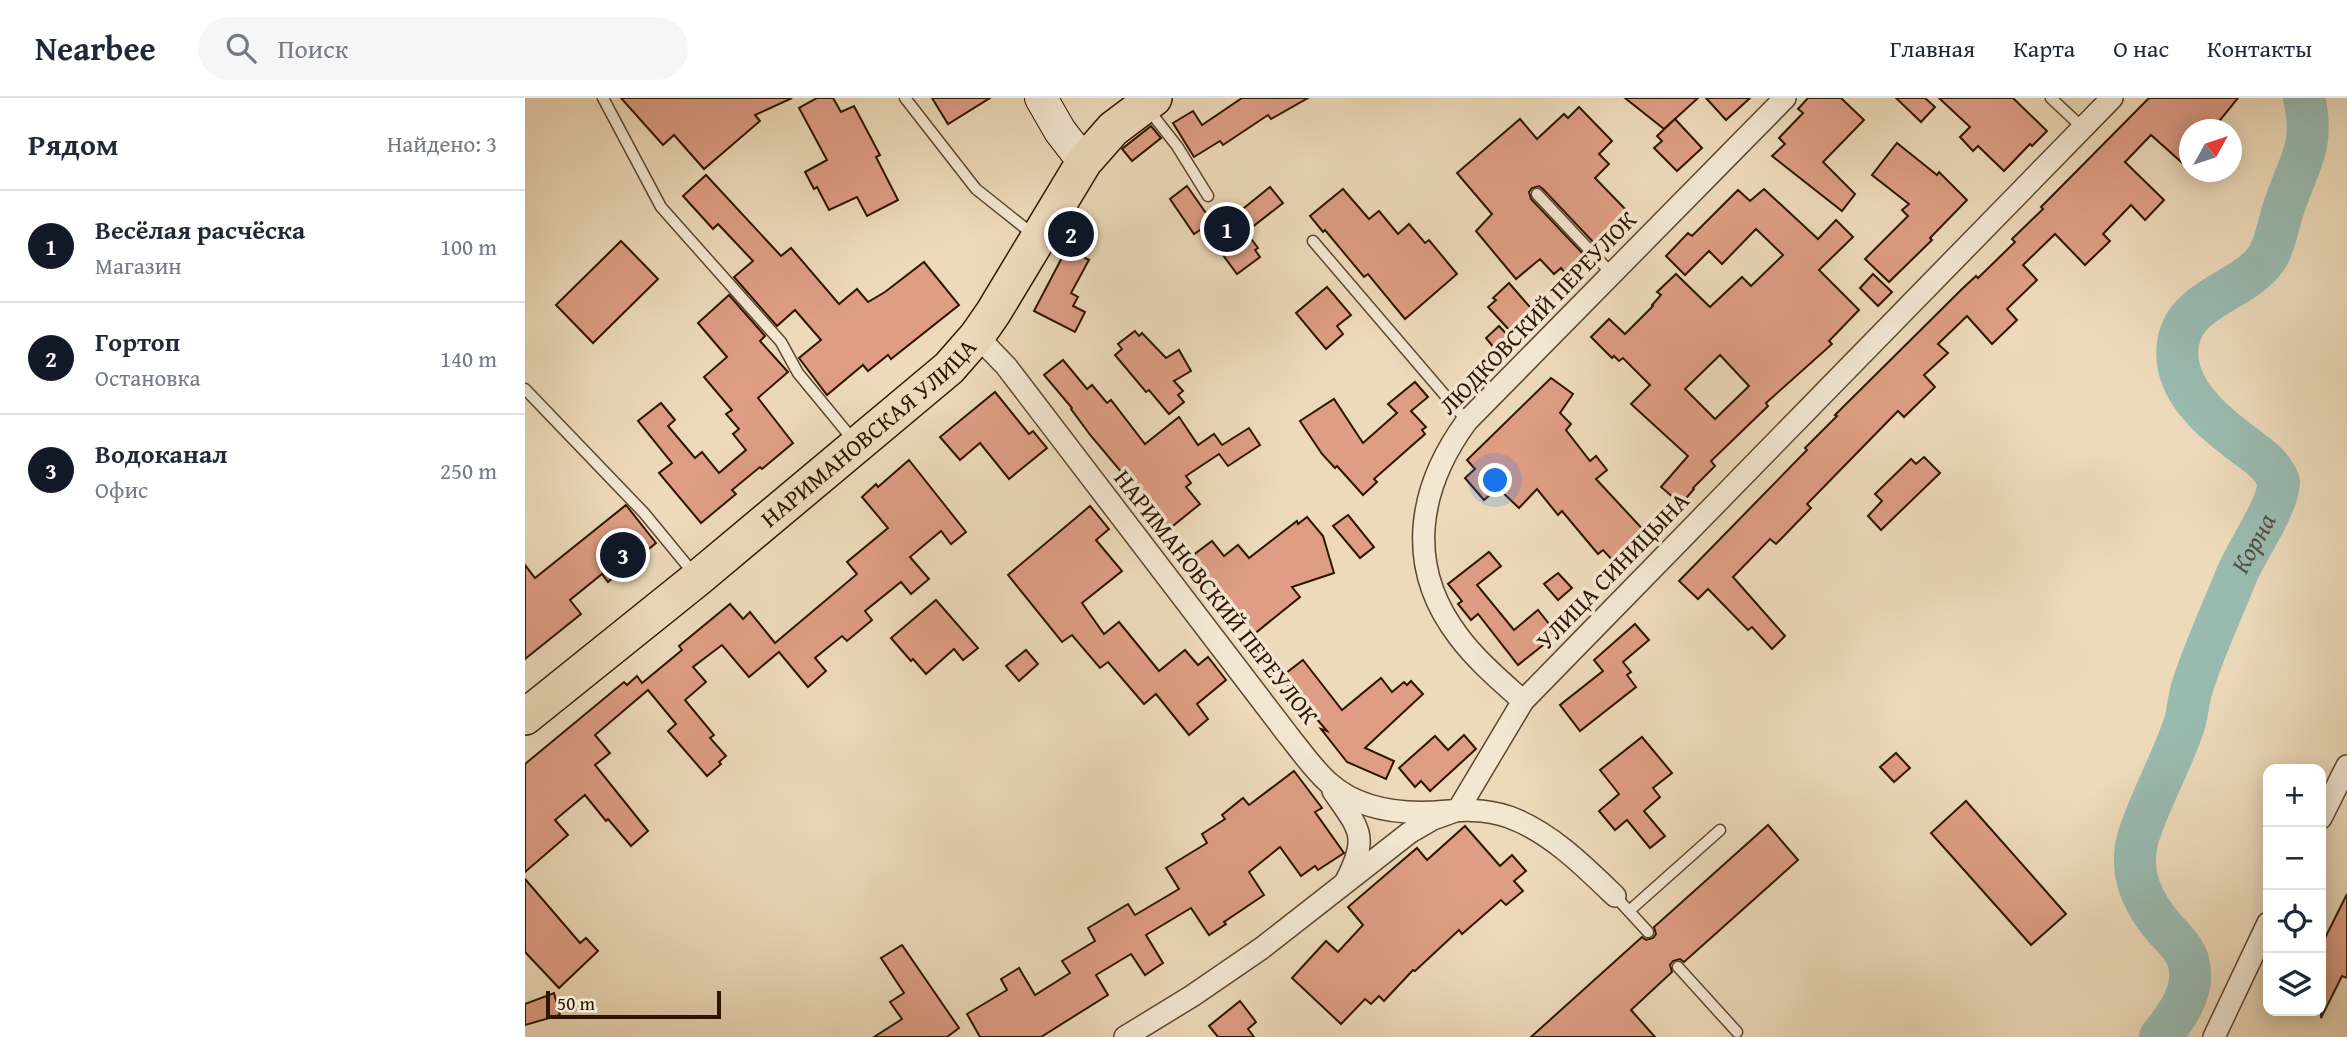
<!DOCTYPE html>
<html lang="ru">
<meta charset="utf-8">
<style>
body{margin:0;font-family:"Gentium Book Plus",serif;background:#f6f6f7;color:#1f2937}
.controls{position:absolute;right:21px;bottom:21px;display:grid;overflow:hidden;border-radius:14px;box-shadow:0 4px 18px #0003}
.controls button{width:63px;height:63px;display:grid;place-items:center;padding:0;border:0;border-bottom:2px solid #e0e1e3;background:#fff;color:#1f2937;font:35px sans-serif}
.compass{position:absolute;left:1654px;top:21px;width:63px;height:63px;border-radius:50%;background:#fff;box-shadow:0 4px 18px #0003;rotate:50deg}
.scale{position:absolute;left:21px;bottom:18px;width:175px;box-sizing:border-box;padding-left:7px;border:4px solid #2f1500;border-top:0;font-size:19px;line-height:24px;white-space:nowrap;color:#2f1500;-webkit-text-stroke:5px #f3e7d2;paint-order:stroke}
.you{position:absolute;left:971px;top:383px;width:24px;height:24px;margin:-18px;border:5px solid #fff;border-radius:50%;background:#1a73e8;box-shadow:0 0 0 10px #1a73e833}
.badge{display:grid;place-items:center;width:46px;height:46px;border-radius:50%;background:#111827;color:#fff;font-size:23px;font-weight:700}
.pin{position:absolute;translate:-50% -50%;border:4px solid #fff;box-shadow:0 2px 7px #0006}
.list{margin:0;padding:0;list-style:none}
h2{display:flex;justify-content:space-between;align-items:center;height:91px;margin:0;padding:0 28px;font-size:30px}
h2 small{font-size:23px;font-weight:400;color:#747a83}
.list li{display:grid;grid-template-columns:46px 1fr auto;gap:21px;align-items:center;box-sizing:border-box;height:112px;padding:0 28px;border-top:2px solid #e0e1e3}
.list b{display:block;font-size:26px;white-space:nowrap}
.list p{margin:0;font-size:23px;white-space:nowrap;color:#747a83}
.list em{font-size:23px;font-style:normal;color:#747a83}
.icon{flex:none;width:38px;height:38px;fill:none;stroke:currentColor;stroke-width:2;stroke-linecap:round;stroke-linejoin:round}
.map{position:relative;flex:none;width:1822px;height:939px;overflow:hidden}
header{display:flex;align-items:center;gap:42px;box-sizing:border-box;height:98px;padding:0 35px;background:#fff;border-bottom:2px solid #e0e1e3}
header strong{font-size:33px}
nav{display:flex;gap:38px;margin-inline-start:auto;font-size:24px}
.search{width:490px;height:63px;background:#f6f6f7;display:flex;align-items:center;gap:18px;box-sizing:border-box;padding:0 24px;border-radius:38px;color:#747a83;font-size:26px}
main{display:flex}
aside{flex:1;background:#fff}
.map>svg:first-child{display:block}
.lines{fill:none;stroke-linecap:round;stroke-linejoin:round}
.river{stroke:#99bbb0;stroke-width:42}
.building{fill:#de9d84;stroke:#2f1500;stroke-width:2;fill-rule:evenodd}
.lane-casing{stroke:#5e462e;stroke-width:13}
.street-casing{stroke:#5e462e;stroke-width:24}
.secondary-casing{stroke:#2f1500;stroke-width:34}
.primary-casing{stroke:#2f1500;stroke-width:38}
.lane{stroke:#f3e7d2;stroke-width:10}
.street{stroke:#f3e7d2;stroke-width:21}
.secondary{stroke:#f3e7d2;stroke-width:32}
.primary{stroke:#eddaba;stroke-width:35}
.labels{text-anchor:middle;stroke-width:7;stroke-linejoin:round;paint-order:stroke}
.street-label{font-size:24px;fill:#2f1500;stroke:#f3e7d2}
.water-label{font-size:26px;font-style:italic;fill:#544f3e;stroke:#f3e7d2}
</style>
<header>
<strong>Nearbee</strong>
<div class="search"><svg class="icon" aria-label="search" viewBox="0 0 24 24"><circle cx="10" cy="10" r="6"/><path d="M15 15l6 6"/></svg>Поиск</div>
<nav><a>Главная</a><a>Карта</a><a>О нас</a><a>Контакты</a></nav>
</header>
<main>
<aside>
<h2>Рядом<small>Найдено: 3</small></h2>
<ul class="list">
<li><span class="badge">1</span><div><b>Весёлая расчёска</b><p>Магазин</p></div><em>100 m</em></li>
<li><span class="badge">2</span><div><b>Гортоп</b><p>Остановка</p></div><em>140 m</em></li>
<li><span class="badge">3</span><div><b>Водоканал</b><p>Офис</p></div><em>250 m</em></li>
</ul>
</aside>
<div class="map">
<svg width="1822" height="939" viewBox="0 0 1822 939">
<rect width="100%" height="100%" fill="#eddaba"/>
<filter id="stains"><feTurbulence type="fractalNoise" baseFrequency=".00286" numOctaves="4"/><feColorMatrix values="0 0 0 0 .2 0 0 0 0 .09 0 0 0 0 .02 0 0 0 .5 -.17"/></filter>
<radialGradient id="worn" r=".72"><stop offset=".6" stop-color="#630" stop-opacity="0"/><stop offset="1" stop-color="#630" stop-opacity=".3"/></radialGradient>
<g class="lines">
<path class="river" id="s1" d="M1635,939c17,-21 37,-47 28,-77 -3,-10 -14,-22 -22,-30 -23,-26 -38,-56 -28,-92 12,-39 33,-74 46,-113 4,-12 4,-25 8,-37 12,-39 30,-76 45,-114 11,-26 40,-65 42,-92 -8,-21 -27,-30 -44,-44 -24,-18 -52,-43 -57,-75 -9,-66 66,-67 90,-107 8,-14 10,-31 15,-46 14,-45 33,-62 21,-112"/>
</g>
<g class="building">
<path d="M96,0h171l-37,17 5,6 -56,48 -30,-34 -11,10z"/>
<path d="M292,0h16l8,14 13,-6 26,49 -4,2 22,43 -31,16 -10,-19 -28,13 -12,-23 -3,2 -9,-17 22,-12 -28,-52z"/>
<path d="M407,0h58l-42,26z"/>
<path d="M717,0h66l-37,21 -3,-4 -45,30 -3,-4 -26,16 -21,-34 20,-12 9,14z"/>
<path d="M1100,0h73l-34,31z"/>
<path d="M1181,0h44l-24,22z"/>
<path d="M1283,0h33l23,22 -41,42 32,32 -13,17 -70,-55 13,-12 -6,-6 24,-25 -5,-4z"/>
<path d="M1371,0h29l10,9 -14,15z"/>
<path d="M1414,0h74l34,33 -15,15 -2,-2 -26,27 -26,-25 -5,5 -13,-14 10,-10z"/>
<path d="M1624,0h89l-26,32h-23v39l-38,-34 -26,27 39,38 -19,20 -14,-15 -28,29 7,7 -25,24 -30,-31 -32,31 14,15 -30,29 10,11 -25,24 -25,-28 -29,28 10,9 -24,22 11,12 -31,30 -6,-6 -91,93 4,4 -35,36 -6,-5 -37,38 52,59 -13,13 -20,-22 -4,3 -40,-41 -10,10 -19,-18 128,-131 -2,-2 32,-32 -2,-1 127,-126 14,-13 2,2 37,-36 -3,-3 31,-30 -2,-2z"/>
<path d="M1054,9l33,34 -13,13 10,10 -14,14 34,35 -33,32 -53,-56 -4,-3 -7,2 -3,4 2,7 54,57 -18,19 -6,-7 -7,6 -14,-15 -24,20 -40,-48 16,-17 -35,-41 63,-54 17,20 27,-25 4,4z"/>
<path d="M1150,21l27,29 -25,23 -23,-23 8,-7 -5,-5z"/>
<path d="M626,28l10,12 -29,23 -10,-12z"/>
<path d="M1372,45l40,32 2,-3 28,28 -37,38 2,2 -43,42 -24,-23 43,-43 -6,-6 7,-6 -37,-29z"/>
<path d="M181,77l75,81 10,-8 48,56 18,-15 11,13 17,-10 39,-30 35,43 -68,54 -3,-4 -20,16 -5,-6 -36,30 -28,-37 22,-18 -26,-30 -18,16 -43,-49 19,-16 -35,-37 -5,5 -30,-33z"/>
<path d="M662,88l19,27 7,-5 9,11 9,-7 3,4 36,-29 13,16 -37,29 12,16 -3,2 5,7 -23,17 -34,-46 -9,6 -24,-35z"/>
<path d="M818,91l26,30 10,-8 19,23 11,-10 16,19 4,-3 28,34 -52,45 -37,-45 -4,3 -39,-47 -2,2 -13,-16z"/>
<path d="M1239,91l54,50 18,-19 17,17 -34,33 40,40 -30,31 3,3 -66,59 2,3 -57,55 4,5 -22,22 1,1 -13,15 -20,-17 27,-31 -57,-52 19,-19 -27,-27 -4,3 -5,-5 -2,2 -21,-21 18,-18 16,15 28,-28 -1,-1 9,-10 -4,-3 19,-18 34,33 32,-30 9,9 32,-31 -27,-26 -34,35 -13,-13 -24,24 -19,-19 22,-23 4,3 46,-46 12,11zM1195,257l29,31 -34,33 -30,-30z"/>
<path d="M96,143l37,38 -65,64 -37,-38z"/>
<path d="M542,150l22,12 -18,33 7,4 -5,9 12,6 -10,20 -41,-21z"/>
<path d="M1348,176l19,18 -14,14 -18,-18z"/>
<path d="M984,185l26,30 -23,20 -24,-26 8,-7 -3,-2z"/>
<path d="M802,189l24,28 -14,11 6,8 -17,15 -30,-36z"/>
<path d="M204,197l36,41 -5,5 28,31 -30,26 35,45 -31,26 -2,-2 -28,23 4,4 -35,29 -42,-50 13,-10 -34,-42 23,-18 14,17 -7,6 27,32 7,-6 17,21 27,-23 -13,-16 6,-5 -13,-15 6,-4 -28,-33 23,-20 -29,-34z"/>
<path d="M974,228l14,15 -14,13 -13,-16z"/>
<path d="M610,233l4,5 3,-3 24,25 13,-8 12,21 -17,10 9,10 -5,4 6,7 -15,12 -20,-24 -3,2 -31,-37 7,-6 -4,-5z"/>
<path d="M538,262l24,29 5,-4 15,18 4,-3 34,44 34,-27 19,28 16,-11 8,11 27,-17 11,17 -32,21 -9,-12 -33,22 5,7 -5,4 14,17 -31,25 -39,-50 -2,1 -37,-44 -20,-27 1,-1 -28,-33z"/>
<path d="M1026,280l22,16 -13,19 11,11 -5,6 24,31 6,-5 11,14 -11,9 53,57 -31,30 -15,-16 -5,4 -36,-43 -4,4 -21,-26 -18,19 -21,-20 -14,12 -19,-22 10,-9 -8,-9z"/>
<path d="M890,284l13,15 -17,14 15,16 -4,3 3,4 -51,45 3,3 -14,13 -26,-29 -2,2 -13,-14 -22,-33 34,-22 29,44 34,-30 -9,-9z"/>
<path d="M470,294l34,42 4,-3 14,17 -38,31 -29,-36 -20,17 -20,-23z"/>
<path d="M1399,359l16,16 -59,57 -13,-14 14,-15 -7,-7 36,-35 5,5z"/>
<path d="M384,362l57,72 -15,12 -10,-13 -31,26 19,22 -18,15 -10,-12 -36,29 7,9 -25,21 -5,-5 -27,22 11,13 -18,16 -29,-35 -30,25 -27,-32 -29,22 13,15 -21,18 29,35 -4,3 16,18 -7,6 2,2 -14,12 -39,-45 8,-7 -28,-34 -53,45 15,18 -15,12 53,66 -17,15 -23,-27 -2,2 -21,-26 -30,25 13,15 -43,37v-108l99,-82 3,3 10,-9 5,7 40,-33 -3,-4 51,-42 13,15 7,-7 25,31 82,-69 -10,-12 41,-34 -26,-31 14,-13 2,3z"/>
<path d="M101,407l30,38 -17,14 4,6 -15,12 -5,-6 -15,13 -6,-8 -32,26 11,14 -56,45v-94l10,13z"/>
<path d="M565,408l19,23 -13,11 26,31 -40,32 22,31 15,-12 40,49 26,-21 13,15 10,-8 18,23 -29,24 11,15 -19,16 -33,-41 -12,10 -36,-42 -8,6 -28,-33 -10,7 -54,-67z"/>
<path d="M823,417l26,32 -14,11 -27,-32z"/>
<path d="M782,419l16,19 11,37 -42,14 8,10 -47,38 -61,-79 20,-15 12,15 14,-11 11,13 48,-37 1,3z"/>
<path d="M964,454l12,14 -24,19 37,45 24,-20 19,24 -39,31 -40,-51 -7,6 -13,-16 4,-3 -14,-17z"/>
<path d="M1033,475l14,15 -14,12 -14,-16z"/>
<path d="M411,502l42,48 -15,12 -9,-11 -28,25 -13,-15 -2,2 -20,-23z"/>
<path d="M1110,526l14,16 -26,22 8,10 -4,3 9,12 -56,44 -20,-26 43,-34 -9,-11z"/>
<path d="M501,552l12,14 -19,17 -13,-15z"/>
<path d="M778,562l39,50 39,-32 11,14 12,-10 3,3 4,-4 12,13 -58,54 29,13 -8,18 -39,-17 -26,-33 6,2 -46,-54z"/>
<path d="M939,637l12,14 -46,42 -9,-10 -6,6 -16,-19 36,-32 13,14z"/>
<path d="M1117,639l30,36 -19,15 7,9 -16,14 21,25 -15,12 -23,-28 -12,10 -16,-19 20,-17 -19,-24z"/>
<path d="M1371,655l14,15 -16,14 -14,-15z"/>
<path d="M769,673l28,37 -7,4 29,41 -26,17 -3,-4 -14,10 -21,-29 -31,25 15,23 -40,27 2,2 -17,11 -18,-27 -45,27 17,28 -18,12 -14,-21 -35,21 12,20 -67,42h-61l-13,-23 40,-24 -6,-11 18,-11 16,27 35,-22 -8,-12 33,-20 -7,-13 40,-24 7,11 44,-26 -13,-21 41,-25 -5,-9 23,-15 -3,-4 21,-17 6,7z"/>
<path d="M1441,703l100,113 -35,31 -100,-112z"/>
<path d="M1243,727l30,35 -114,102 -4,-3 -7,2 -3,4 2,7 -41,38 24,27h-124l111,-100 4,3 7,-2 3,-4 -2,-7z"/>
<path d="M940,728l35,40 12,-11 14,16 -12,10 9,10 -17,14 -5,-5 -39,34 -3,-4 -44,41 -2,-1 -29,31 -5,-5 -8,8 -6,-5 -24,25 -49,-46 34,-37 12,11 25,-27 -15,-18 69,-59 10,12z"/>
<path d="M0,781l55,64 6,-5 12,13 -39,37 -34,-36z"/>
<path d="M1822,796v84l-5,-2 -21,42v-72z"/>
<path d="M377,847l57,83 -12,9h-73l28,-18 -12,-17 14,-9 -23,-35z"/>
<path d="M29,895l6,22 -35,10v-21z"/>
<path d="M715,903l16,21 -8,7 6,8h-36l-9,-11z"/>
</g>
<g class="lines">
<g class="lane-casing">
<g id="lane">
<path d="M78,0l58,109 120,135 17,31 56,68"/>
<path d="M380,0l71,91 59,47"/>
<path d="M1526,0l33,31"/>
<path d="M623,11l29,37 31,50"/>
<path d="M1012,96l75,80"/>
<path d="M788,143l154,180"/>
<path d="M0,291l119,124 51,62"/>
<path d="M1090,798l33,36"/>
<path d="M1104,813l91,-81"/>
<path d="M1153,869l59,65"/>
</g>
</g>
<g class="street-casing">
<g id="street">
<path d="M452,238l29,30 282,369c13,16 26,35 41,48 29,26 69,31 106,29 25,-2 49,-4 74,5 41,15 75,49 106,79"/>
<path d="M998,603c-22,-20 -46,-40 -64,-64 -54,-70 -42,-148 8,-216l318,-323"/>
<path d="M808,693c27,39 36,45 13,90"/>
<path d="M1796,720l26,-52"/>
<path d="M600,939l67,-41 70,-48 147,-115 24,-14 25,-9 65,-109 589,-603"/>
<path d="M1689,939l54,-114"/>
</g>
</g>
<g class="secondary-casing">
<path id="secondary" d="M516,0l19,33 24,31"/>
</g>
<g class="primary-casing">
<g id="primary">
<path id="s2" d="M0,619l173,-139 251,-210 28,-32 16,-23 91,-151 29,-33 41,-31"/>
</g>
</g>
<use href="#lane" class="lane"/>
<use href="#street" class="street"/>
<use href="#secondary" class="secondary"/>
<use href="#primary" class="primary"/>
</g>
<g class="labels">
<g class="street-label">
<text transform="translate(1013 215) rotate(-46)" y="8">ЛЮДКОВСКИЙ ПЕРЕУЛОК</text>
<text dy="8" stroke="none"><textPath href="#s2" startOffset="446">НАРИМАНОВСКАЯ УЛИЦА</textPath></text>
<text transform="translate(1088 473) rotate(-46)" y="8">УЛИЦА СИНИЦЫНА</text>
<text transform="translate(691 499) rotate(52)" y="8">НАРИМАНОВСКИЙ ПЕРЕУЛОК</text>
</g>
<g class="water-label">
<text dy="9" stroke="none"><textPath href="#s1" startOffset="541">Корна</textPath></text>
</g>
</g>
<rect width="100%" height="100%" filter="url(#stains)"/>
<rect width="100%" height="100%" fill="url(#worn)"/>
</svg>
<div class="controls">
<button>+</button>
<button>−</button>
<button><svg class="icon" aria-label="locate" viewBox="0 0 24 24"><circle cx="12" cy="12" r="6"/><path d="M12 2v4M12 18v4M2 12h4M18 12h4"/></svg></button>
<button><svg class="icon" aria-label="layers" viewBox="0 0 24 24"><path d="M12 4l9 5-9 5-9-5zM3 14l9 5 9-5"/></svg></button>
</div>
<svg class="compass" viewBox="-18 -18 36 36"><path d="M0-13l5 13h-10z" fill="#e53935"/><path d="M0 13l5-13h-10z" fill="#747a83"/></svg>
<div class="scale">50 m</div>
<div class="you"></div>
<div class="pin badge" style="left:702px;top:131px">1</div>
<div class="pin badge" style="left:546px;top:136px">2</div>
<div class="pin badge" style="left:98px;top:457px">3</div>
</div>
</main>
